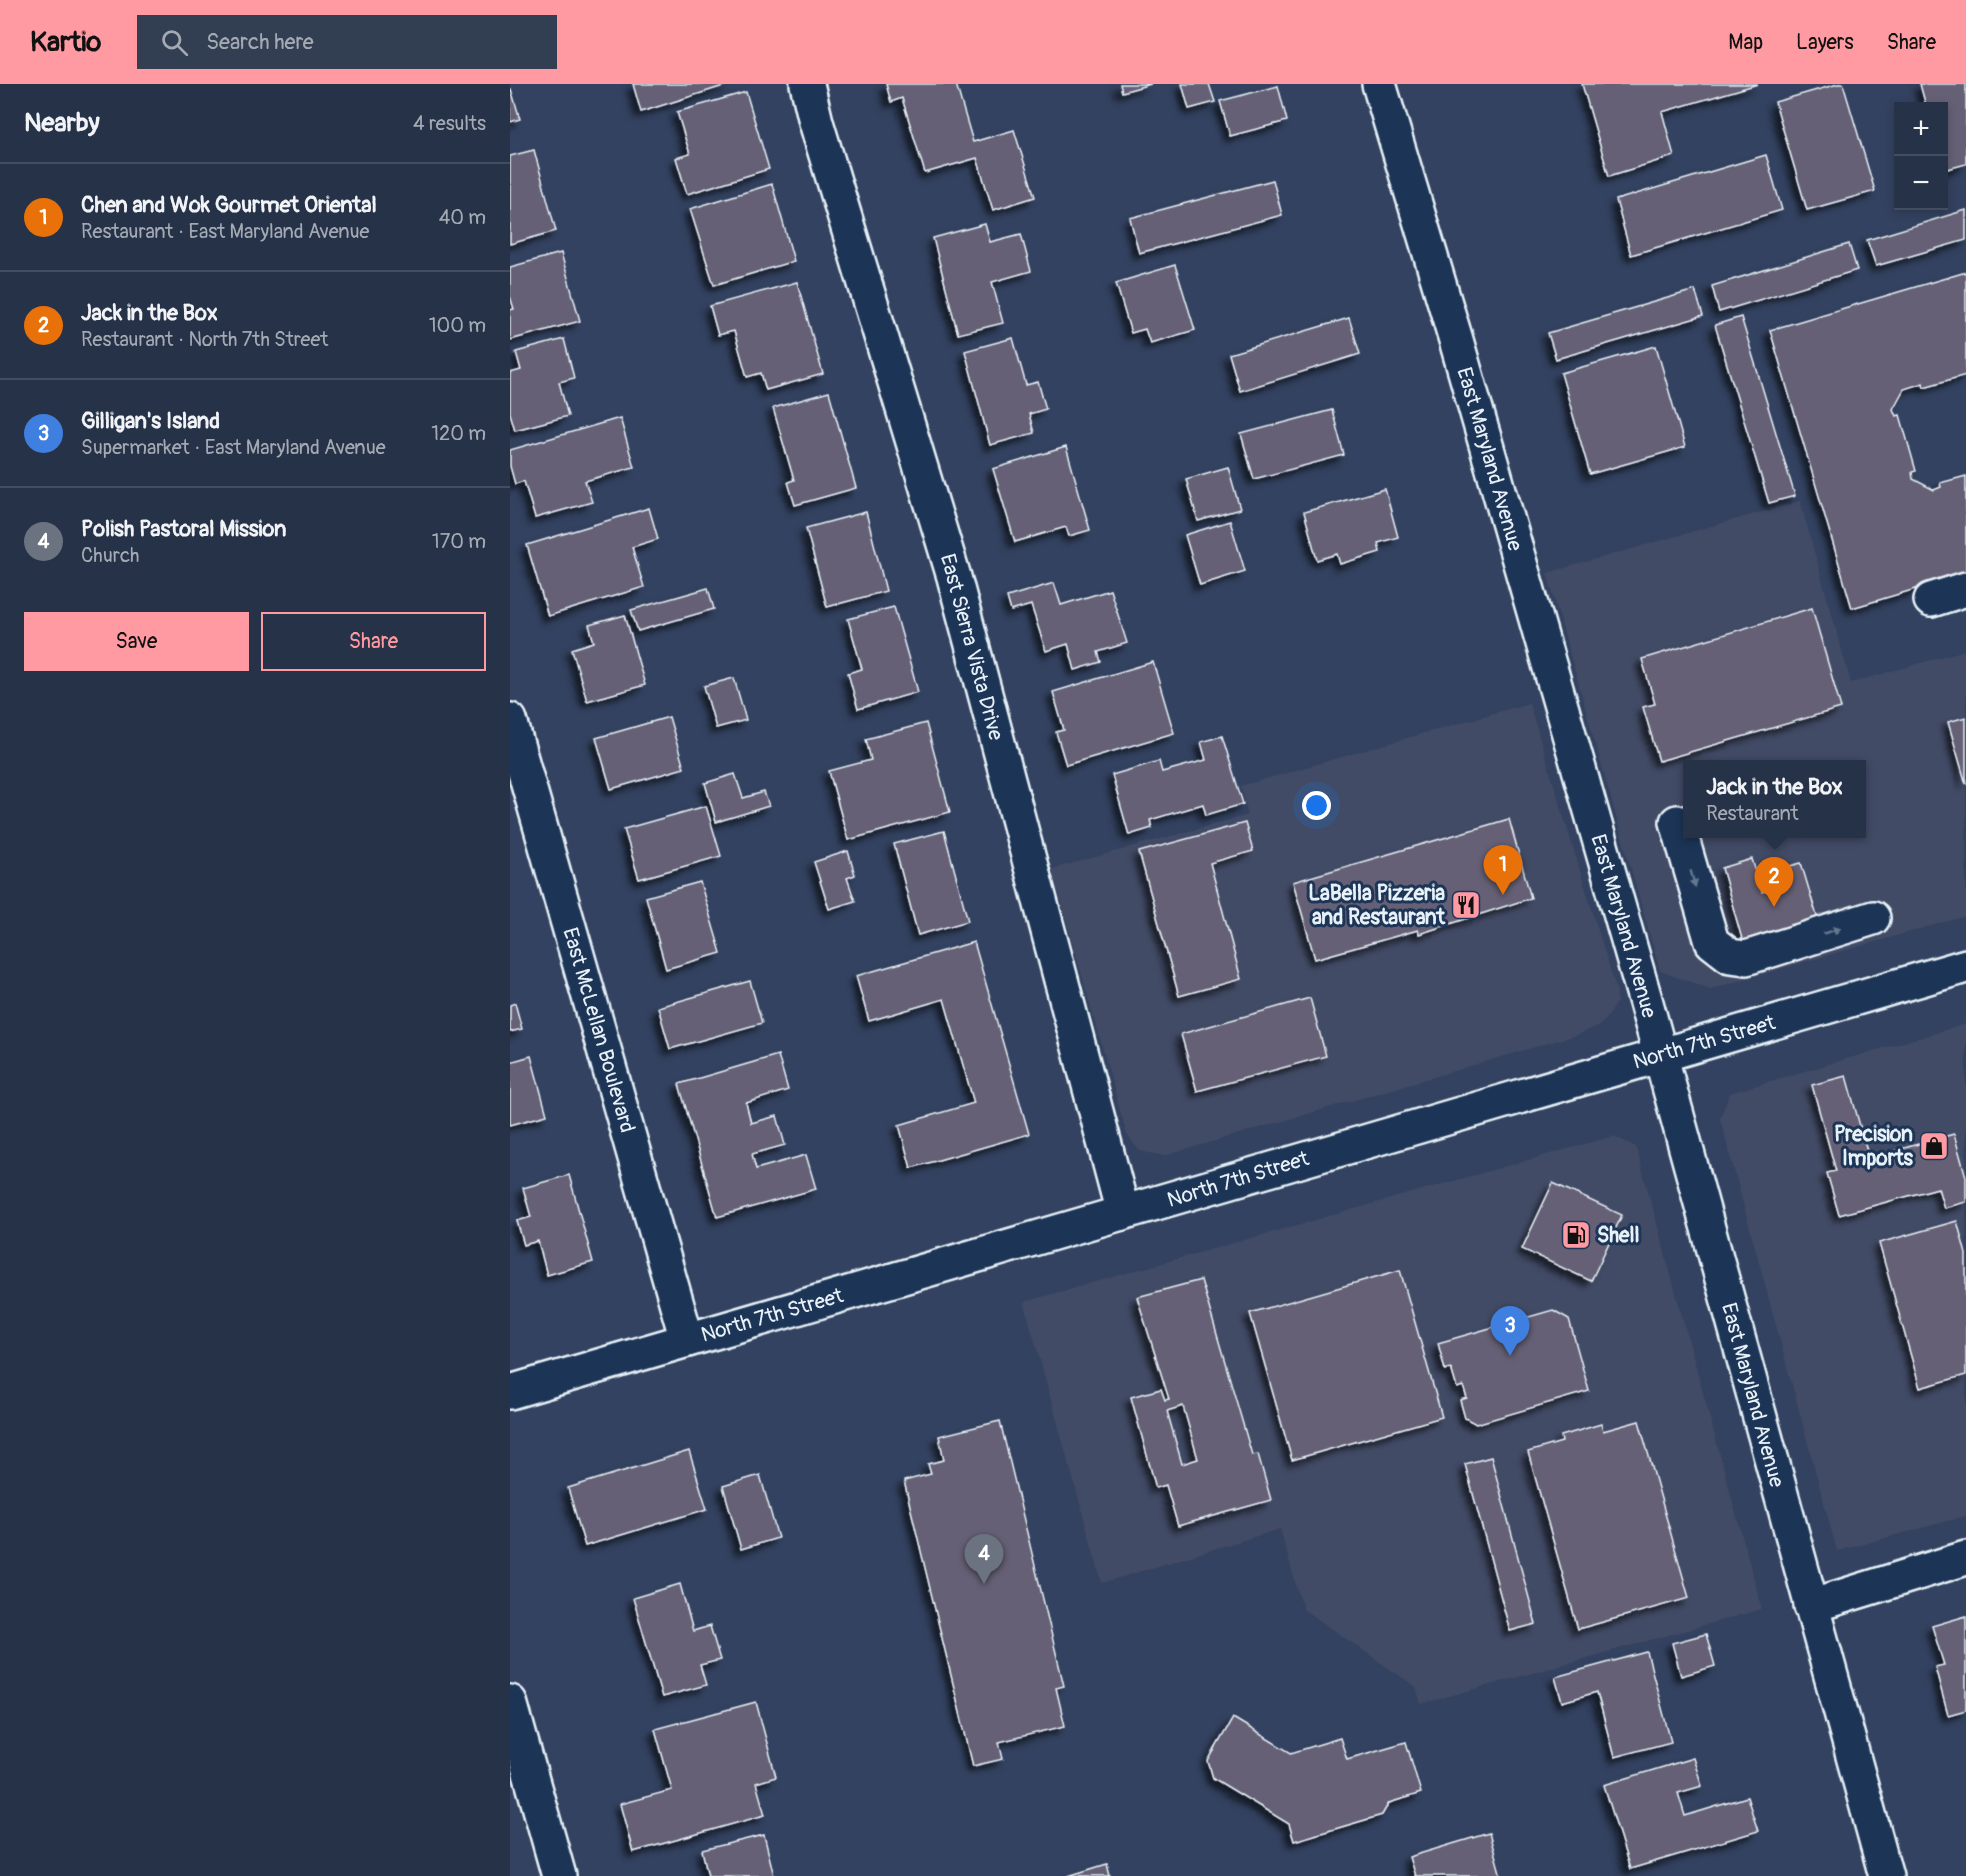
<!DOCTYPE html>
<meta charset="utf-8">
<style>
body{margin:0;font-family:Pangolin,sans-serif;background:#323e52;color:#f1f3f6}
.controls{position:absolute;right:18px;top:18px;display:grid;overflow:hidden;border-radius:0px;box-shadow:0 3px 9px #0003}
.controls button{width:54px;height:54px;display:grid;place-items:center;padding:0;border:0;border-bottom:2px solid #424d60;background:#263248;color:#f1f3f6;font:30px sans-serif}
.you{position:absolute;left:807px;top:722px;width:21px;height:21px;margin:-15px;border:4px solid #fff;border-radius:50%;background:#1a73e8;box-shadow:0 0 0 9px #1a73e833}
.badge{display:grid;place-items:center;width:39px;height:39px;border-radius:50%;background:#ff9aa2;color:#fff;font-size:20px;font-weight:700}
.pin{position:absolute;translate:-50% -50px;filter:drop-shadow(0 2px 3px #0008)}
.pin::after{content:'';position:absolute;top:32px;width:21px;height:18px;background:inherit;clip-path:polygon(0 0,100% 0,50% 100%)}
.popup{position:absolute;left:1173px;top:676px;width:183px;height:78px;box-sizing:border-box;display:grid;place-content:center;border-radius:0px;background:#263248;filter:drop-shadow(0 2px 4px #0005);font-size:20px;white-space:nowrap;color:#a4aab4}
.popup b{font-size:22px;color:#f1f3f6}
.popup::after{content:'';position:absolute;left:50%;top:100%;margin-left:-12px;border:12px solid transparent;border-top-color:#263248}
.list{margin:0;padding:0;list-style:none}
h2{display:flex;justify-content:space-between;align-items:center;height:78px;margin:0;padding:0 24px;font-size:26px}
h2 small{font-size:20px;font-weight:400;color:#a4aab4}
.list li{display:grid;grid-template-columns:39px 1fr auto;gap:18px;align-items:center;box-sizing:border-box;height:108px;padding:0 24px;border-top:2px solid #424d60}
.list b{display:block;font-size:22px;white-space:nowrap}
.list p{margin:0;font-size:20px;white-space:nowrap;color:#a4aab4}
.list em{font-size:20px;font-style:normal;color:#a4aab4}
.actions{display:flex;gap:12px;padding:18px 24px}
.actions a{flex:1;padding:14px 0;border:2px solid #ff9aa2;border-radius:0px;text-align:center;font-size:21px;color:#ff9aa2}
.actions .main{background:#ff9aa2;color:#111}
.icon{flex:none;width:33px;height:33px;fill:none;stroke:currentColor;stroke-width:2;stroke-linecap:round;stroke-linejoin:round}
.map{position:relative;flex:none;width:1456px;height:1792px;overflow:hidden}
header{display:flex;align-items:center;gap:36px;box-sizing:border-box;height:84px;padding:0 30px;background:#ff9aa2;color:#111}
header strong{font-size:28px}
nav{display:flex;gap:33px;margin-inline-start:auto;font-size:21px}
.search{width:420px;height:54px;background:#323e52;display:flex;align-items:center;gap:15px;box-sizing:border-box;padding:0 21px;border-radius:0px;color:#a4aab4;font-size:22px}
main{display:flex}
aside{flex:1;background:#263248}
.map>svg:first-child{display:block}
.built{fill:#424b66;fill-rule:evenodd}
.building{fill:#656074;stroke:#e8f1f8;stroke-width:1.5;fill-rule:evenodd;filter:url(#shadow)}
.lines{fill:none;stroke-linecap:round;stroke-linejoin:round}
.minor-casing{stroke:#e8f1f8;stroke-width:38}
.major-casing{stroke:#e8f1f8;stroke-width:38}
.minor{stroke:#1d3557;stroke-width:33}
.major{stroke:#1d3557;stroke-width:33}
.oneway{fill:#64778f}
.labels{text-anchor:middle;stroke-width:6;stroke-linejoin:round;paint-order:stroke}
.street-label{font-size:21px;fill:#e8f1f8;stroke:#1d3557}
.poi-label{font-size:21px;font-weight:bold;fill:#e8f1f8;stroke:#1d3557;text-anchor:end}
</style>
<header>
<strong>Kartio</strong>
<div class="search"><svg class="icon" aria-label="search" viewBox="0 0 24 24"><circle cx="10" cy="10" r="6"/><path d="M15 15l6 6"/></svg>Search here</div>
<nav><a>Map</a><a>Layers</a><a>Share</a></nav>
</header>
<main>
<aside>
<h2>Nearby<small>4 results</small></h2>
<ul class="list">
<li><span class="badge" style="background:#e8710a">1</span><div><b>Chen and Wok Gourmet Oriental</b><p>Restaurant · East Maryland Avenue</p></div><em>40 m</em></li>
<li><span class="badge" style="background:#e8710a">2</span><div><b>Jack in the Box</b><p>Restaurant · North 7th Street</p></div><em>100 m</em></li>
<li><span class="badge" style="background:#3f7fe0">3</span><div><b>Gilligan's Island</b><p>Supermarket · East Maryland Avenue</p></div><em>120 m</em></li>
<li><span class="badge" style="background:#6b7280">4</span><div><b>Polish Pastoral Mission</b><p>Church</p></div><em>170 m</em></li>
</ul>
<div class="actions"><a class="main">Save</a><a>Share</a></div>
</aside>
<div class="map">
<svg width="1456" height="1792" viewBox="0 0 1456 1792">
<defs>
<filter id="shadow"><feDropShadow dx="-5.5" dy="5.5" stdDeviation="3" flood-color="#0009"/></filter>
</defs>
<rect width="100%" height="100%" fill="#334260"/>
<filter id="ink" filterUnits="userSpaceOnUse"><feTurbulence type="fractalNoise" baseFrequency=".0167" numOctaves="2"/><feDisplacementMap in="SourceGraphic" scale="12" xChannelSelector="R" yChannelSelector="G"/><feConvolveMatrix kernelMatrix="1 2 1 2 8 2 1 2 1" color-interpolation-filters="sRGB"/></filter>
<g filter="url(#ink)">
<g class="built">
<path d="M1290,417l51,182 115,-33v266l-256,73 -50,-18 -113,-398zM1177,680h174v70h-174z"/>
<path d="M1019,619l88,289v10l-7,12 -10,11 -24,10 -412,121 -24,-5 -13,-16 -75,-266 196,-54 -7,-29z"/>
<path d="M1456,940v492l-129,35 -117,-433 10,-25z"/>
<path d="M1104,1052l22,11 126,462 -341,95 -5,-17 -113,-78 -23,-80 -178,54 -78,-281z"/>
</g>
<g class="building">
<path d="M123,0h97l-89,28z"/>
<path d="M376,0h70l17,58 41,-12 21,67 -42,13 -16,-52 -52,15 -23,-75 -11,4z"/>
<path d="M610,0h31l-29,8z"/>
<path d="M672,0h27l6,18 -26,7z"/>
<path d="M1072,0h176l-96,28 12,44 -65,20z"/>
<path d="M1328,0h5l32,107 -68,19 -32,-108z"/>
<path d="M1410,0h46v80l-22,6v-64h-18z"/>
<path d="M768,2l9,35 -57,15 -10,-35z"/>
<path d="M1,5l9,30 -10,3v-33z"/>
<path d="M236,8l23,77 -82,25 -11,-36 14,-4 -13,-42z"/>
<path d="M24,66l22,81 -46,13v-88z"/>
<path d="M1256,71l16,55 -151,45 -15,-55z"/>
<path d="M763,96l9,35 -143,38 -9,-35z"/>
<path d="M262,100l22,77 -80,24 -24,-76z"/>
<path d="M1456,126v30l-90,26 -9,-26z"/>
<path d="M475,140l5,18 31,-8 10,37 -39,11 11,41 -45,11 -25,-96z"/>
<path d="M1339,160l8,26 -138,42 -7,-26z"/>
<path d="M51,169l19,68 -70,19v-30l4,-1 -4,-13v-29z"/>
<path d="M665,181l20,65 -45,13 -5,-14 -14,4 -15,-50z"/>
<path d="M1456,188v103l-42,12 -1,-4 -19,6 -11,20 3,7 4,-1 16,56 -4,1 1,7 21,11 7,-3 -1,-4 26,-7v98l-114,34 -82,-278z"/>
<path d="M287,198l26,92 -57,16 -5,-17 -14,4 -13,-46 -16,4 -8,-29z"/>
<path d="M1185,206l8,26 -147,43 -8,-26z"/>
<path d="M1231,233l54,179 -26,7 -54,-178z"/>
<path d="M839,234l11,36 -120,37 -11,-37z"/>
<path d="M503,254l13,47 12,-3 8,27 -17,5 5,19 -44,12 -25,-94z"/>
<path d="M54,255l10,39 -15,4 9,34 -53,14 -5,-17v-40l11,-3 -5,-18z"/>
<path d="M1146,262l29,101 -95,27 -29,-101z"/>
<path d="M319,308l27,96 -61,17 -7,-23 6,-2 -21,-72z"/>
<path d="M822,326l12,45 -90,24 -13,-45z"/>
<path d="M110,334l14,49 -49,14 7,21 -57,16 -11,-37 -9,3 -5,-18v-16z"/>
<path d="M556,363l24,83 -21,6 -3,-9 -51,15 -22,-73z"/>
<path d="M718,383l12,42 -42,12 -12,-42z"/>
<path d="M875,405l13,48 -20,6 2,9 -40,12 -3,-10 -20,6 -13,-48z"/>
<path d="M139,424l9,31 -26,8 12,40 -96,29 -21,-71z"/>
<path d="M356,428l20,79 -59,16 -21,-79z"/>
<path d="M720,437l15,50 -45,14 -15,-50z"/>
<path d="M544,499l7,22 49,-15 17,53 -29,9 3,10 -26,8 -7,-26 -22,7 -15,-46 -20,6 -4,-14z"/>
<path d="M198,504l6,21 -76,22 -7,-21z"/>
<path d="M384,523l24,85 -60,17 -10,-36 14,-4 -14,-50z"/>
<path d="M1302,524l29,100 -182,53 -16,-54 12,-3 -13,-45z"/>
<path d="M115,531l20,70 -58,16 -15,-52 22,-7 -5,-17z"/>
<path d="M643,578l21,71 -108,32 -10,-33 8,-2 -11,-38z"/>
<path d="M224,594l12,42 -30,8 -12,-42z"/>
<path d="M159,633l15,51 -73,21 -15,-51z"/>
<path d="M1456,633v67l-18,-62z"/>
<path d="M416,639l24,89 -102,28 -19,-69 42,-11 -5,-21z"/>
<path d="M712,652l21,68 -37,11 -3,-11 -53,16 2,8 -23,7 -17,-60 47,-14 3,11 44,-12 -5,-18z"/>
<path d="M225,690l8,24 21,-6 5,14 -53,16 -11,-39z"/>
<path d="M196,722l15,50 -82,23 -15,-50z"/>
<path d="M999,735l22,79 -112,36 -1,-4 -103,29 -22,-77z"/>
<path d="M735,739l8,28 -43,12 31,116 -62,17 -40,-144z"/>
<path d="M434,747l24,90 -50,14 -24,-91z"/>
<path d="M338,767l7,24 -8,3 8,23 -26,8 -15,-47z"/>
<path d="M1242,775l10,33 18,-6 -4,-16 25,-7 18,60 -75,23 -22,-78z"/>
<path d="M190,798l21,71 -55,16 -20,-72z"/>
<path d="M464,858l55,192 -118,34 -12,-43 75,-22 -30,-104 -75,22 -13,-45z"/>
<path d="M240,897l12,42 -92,26 -12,-42z"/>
<path d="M800,914l16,58 -129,35 -16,-57z"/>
<path d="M5,919l7,26 -12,3v-27z"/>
<path d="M268,971l10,35 -42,13 5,20 26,-7 8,29 -33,9 4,15 50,-14 10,34 -99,28 -38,-133z"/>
<path d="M21,972l16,59 -37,10v-63z"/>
<path d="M1336,992l23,82 85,-24 12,43v25l-22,6 -6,-20 -99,27 -12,-42 9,-2 -24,-86z"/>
<path d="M59,1091l24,87 -46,13 -9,-34 -14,4 -7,-24 14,-4 -8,-29z"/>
<path d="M1043,1099l69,32 -31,66 -69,-32z"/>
<path d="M1447,1137l9,33v121l-46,13 -41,-145z"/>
<path d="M890,1186l42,147 -150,43 -42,-147z"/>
<path d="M691,1196l51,175 6,-1 13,46 -93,26 -12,-41 -10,3 -25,-91 30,-8 4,11 4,-1 -32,-102zM673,1322l15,53 -16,5 -15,-53z"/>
<path d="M1043,1226l16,9 20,72 -113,33 -11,-6 -5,-18 7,-2 -4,-12 -6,2 -6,-20 -6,2 -7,-27z"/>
<path d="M490,1337l64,265 -8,2 9,38 -66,16 4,17 -30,7 -69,-285 27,-7 -3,-10 16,-4 -5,-24z"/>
<path d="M1129,1337l50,177 -111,31 -50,-177 34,-10 -1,-6 40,-12 2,7z"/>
<path d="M179,1367l18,58 -122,37 -17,-58z"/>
<path d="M981,1373l45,167 -26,7 -45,-167z"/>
<path d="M250,1391l18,63 -37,11 -18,-63z"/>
<path d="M170,1500l13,47 17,-5 10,34 -20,5 6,20 -44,12 -29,-99z"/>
<path d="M1456,1532v94l-18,5 -13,-48 9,-2 -12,-39z"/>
<path d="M1196,1550l9,32 -34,10 -9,-33z"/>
<path d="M1137,1568l24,90 -57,15 -17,-65 -35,10 -7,-25z"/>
<path d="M246,1618l20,75 -20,6 9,32 -132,37 -13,-48 52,-14 -17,-61z"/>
<path d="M723,1634l58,35 49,-15 7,21 59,-17 15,51 -32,10 -7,12 -88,26 -5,-17 -76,-46 -5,-17z"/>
<path d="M1183,1674l9,28 -24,7 7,23 62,-19 11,34 -128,38 -26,-84z"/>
<path d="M979,1749l12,43h-86l-6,-19z"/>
<path d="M254,1751l10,41h-66l-6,-26z"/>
<path d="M597,1780l3,12h-42z"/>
</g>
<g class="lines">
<g class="minor-casing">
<g id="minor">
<path d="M297,0l9,38 138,455 169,636"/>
<path d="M869,0l77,256 189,659 241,877"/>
<path d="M1421,516l35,-11"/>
<path d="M0,636l177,620"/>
<path d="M1167,738l35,120 18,14 16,2 127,-40"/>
<path d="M1301,1522l155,-48"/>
<path d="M0,1618l49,174"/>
</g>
</g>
<g class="major-casing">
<path id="major" d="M0,1308l1456,-426"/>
</g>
<use href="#minor" class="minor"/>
<use href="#major" class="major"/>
</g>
<defs><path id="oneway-solid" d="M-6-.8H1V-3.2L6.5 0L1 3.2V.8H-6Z" transform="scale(1.5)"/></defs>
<g class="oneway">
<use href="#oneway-solid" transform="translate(1183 795) rotate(74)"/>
<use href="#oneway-solid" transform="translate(1322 847) rotate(-17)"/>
</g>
</g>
<defs>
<g id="restaurant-square" transform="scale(1.5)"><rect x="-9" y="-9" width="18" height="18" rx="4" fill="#ff9aa2" stroke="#1d3557"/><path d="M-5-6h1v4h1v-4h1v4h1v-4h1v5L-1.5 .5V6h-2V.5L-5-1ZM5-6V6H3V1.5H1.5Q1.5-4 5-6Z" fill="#111"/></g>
<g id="shop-square" transform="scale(1.5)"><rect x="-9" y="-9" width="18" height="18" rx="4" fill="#ff9aa2" stroke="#1d3557"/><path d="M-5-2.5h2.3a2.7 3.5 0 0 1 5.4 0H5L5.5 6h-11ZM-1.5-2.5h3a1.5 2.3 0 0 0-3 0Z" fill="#111"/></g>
<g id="fuel-square" transform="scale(1.5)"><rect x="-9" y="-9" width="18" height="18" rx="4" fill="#ff9aa2" stroke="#1d3557"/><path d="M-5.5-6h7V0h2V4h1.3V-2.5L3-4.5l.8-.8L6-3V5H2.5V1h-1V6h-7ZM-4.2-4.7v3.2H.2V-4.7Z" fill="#111"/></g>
</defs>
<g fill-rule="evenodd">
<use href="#restaurant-square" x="956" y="821"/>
<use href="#shop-square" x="1424" y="1062"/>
<use href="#fuel-square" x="1066" y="1151"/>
</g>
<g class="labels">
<g class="street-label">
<text transform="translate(980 375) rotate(74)" y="7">East Maryland Avenue</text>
<text transform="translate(462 563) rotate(75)" y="7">East Sierra Vista Drive</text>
<text transform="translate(1114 842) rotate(74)" y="7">East Maryland Avenue</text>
<text transform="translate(89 946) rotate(74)" y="7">East McLellan Boulevard</text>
<text transform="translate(1194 958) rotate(-16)" y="7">North 7th Street</text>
<text transform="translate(728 1095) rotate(-17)" y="7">North 7th Street</text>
<text transform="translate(262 1231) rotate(-16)" y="7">North 7th Street</text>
<text transform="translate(1243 1311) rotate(75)" y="7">East Maryland Avenue</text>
</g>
<g class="poi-label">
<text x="935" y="816">LaBella Pizzeria<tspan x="935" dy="24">and Restaurant</tspan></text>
<text x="1403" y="1057">Precision<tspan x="1403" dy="24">Imports</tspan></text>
<text x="1087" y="1158" text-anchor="start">Shell</text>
</g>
</g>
</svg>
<div class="controls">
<button>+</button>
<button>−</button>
</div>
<div class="you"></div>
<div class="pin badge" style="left:993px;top:811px;background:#e8710a">1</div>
<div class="pin badge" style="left:1264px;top:823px;background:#e8710a">2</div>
<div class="popup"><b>Jack in the Box</b>Restaurant</div>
<div class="pin badge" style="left:1000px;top:1272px;background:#3f7fe0">3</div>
<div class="pin badge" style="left:474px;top:1500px;background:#6b7280">4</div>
</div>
</main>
